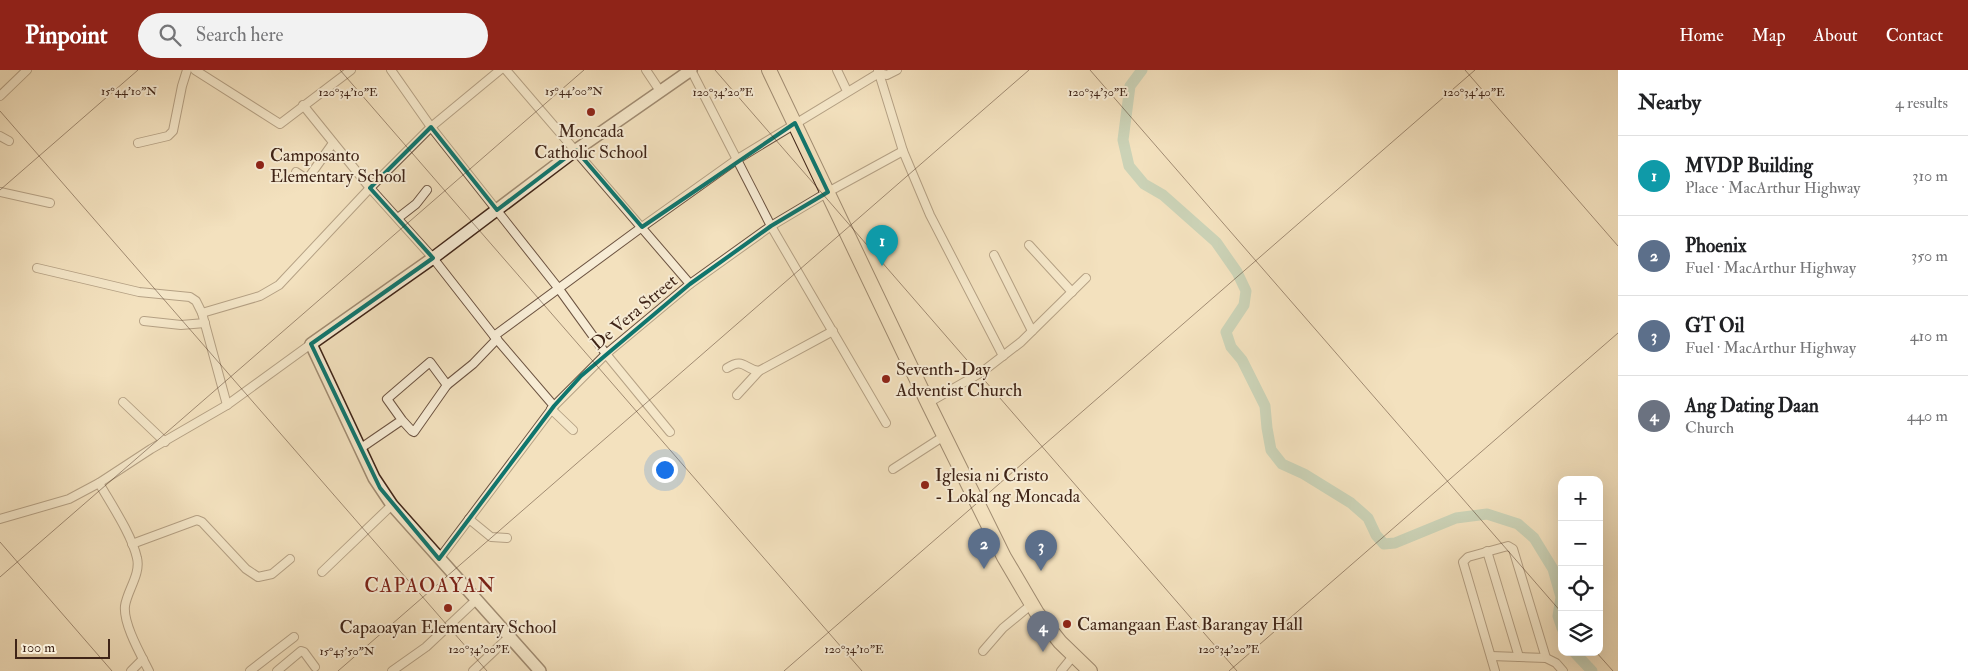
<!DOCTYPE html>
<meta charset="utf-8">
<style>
body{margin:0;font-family:"IM FELL Double Pica",serif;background:#f2f2f2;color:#202124}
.controls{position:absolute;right:15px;bottom:15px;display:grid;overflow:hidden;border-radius:10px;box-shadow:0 5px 20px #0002}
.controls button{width:45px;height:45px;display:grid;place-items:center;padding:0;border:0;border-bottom:1px solid #e0e0e0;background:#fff;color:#202124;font:25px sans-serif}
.scale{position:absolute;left:15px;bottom:12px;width:95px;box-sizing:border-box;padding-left:5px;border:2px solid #3f2417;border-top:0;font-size:14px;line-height:18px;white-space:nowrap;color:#3f2417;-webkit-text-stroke:4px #f7ecd5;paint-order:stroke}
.you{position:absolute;left:664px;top:399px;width:18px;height:18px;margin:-12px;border:4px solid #fff;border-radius:50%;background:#1a73e8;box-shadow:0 0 0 8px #1a73e833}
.badge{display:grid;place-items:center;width:32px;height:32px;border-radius:50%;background:#8f2418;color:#fff;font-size:16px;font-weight:700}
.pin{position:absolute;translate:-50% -41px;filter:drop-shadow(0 1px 2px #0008)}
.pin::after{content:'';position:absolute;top:26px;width:18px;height:15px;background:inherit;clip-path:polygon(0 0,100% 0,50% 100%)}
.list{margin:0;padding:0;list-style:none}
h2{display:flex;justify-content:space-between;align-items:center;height:65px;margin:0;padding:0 20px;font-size:21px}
h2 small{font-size:16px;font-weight:400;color:#757577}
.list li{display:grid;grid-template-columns:32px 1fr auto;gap:15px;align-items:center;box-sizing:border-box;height:80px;padding:0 20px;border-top:1px solid #e0e0e0}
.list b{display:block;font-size:19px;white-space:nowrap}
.list p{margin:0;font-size:16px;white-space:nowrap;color:#757577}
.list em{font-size:16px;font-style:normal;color:#757577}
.icon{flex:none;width:28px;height:28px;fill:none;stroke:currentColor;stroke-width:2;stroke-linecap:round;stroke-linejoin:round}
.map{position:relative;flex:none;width:1618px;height:601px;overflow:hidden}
header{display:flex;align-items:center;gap:30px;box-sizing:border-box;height:70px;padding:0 25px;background:#8f2418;color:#fff}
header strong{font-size:24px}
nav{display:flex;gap:28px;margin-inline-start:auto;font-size:18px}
.search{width:350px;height:45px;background:#f2f2f2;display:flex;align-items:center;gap:12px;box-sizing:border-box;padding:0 18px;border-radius:28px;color:#757577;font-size:19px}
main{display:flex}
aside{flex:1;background:#fff}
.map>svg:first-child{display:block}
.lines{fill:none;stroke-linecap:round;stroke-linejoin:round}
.river{stroke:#9bbeae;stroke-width:11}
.street-casing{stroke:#6c5341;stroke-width:10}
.secondary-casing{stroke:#3f2417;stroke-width:14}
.highway-casing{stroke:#3f2417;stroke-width:16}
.street{stroke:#f7ecd5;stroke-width:8}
.secondary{stroke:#f7ecd5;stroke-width:11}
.highway{stroke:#f3e1be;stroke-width:14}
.marked{fill:none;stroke:#0f766e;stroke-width:4;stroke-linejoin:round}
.ticks{fill:none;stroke:#3f2417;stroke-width:1;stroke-opacity:0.45}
.poi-dot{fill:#8f2418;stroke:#f7ecd5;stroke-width:2}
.labels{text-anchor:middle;stroke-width:4;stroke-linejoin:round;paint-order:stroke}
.poi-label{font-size:18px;fill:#3f2417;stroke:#f7ecd5;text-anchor:start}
.street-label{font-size:18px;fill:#3f2417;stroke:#f7ecd5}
.quarter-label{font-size:20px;letter-spacing:1px;fill:#7a1f14;stroke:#f7ecd5}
.ticks-label{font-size:12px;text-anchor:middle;fill:#3f2417;stroke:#f7ecd5;stroke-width:4;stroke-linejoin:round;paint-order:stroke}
</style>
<header>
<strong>Pinpoint</strong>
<div class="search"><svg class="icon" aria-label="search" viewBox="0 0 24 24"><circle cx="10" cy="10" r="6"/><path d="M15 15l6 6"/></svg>Search here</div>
<nav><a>Home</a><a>Map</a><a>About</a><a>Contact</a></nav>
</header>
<main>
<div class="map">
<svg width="1618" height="601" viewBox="0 0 1618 601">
<rect width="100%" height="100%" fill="#f3e1be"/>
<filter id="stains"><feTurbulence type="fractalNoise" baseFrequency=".004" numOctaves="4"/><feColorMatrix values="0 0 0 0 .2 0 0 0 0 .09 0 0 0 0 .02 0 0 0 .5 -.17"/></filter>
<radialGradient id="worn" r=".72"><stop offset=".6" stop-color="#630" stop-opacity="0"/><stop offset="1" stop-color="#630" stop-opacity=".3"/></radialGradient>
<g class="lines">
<g class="river">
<path d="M1142,0l-12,16 -7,54 6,26 15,18 19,11 53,47 21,30 9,19 -2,14 -18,27 5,15 11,13 23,46 2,22 4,22 11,14 22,10 47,29 17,15 8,17 8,9 11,-1 61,-25 31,-4 31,10 16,14 19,31 8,28 -3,19 4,12"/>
<path d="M1574,582l18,19"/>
</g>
<g class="street-casing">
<g id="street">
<path d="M195,0l85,54 71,-54"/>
<path d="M391,0l40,57 128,162 47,65 64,78"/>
<path d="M506,0l184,214"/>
<path d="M646,0l14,21"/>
<path d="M691,0l80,156 115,197"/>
<path d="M837,0l10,21"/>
<path d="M878,0l25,81 27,64 73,141"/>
<path d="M0,26l27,-26"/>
<path d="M303,35l67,83 63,70 61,78 60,70"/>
<path d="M0,66l9,5"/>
<path d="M138,73l30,-7 5,-5 9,-45 5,-16"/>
<path d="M296,102l9,6 4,-1 24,-34"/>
<path d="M0,122l50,11"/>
<path d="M398,148l18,-14 11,-14"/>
<path d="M1029,175l43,47"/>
<path d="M994,185l38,76"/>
<path d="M37,198l102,24 51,5 6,4 6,12"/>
<path d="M144,251l37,4 24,-2"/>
<path d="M494,266l148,-109 94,-67 143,-87 8,2 10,-5"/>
<path d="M727,298c17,-11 17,1 32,3"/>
<path d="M447,315l26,-21 24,-25"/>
<path d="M737,325l22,-24 74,-40"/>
<path d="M123,332l42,40"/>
<path d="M928,333l54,-31 39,-30 65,-64"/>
<path d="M227,335l-25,-92 58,-17 19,-11 91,-97 61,-61 69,-57"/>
<path d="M551,339l22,21"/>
<path d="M361,378l41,-28 -15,-21 43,-37 17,23 -33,47 -2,-1 -10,-11"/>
<path d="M893,399l51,-33"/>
<path d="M99,413c12,21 33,52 38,75 4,16 -10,33 -12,48 -2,18 16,49 24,65"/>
<path d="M0,449l69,-20 30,-16 52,-34 76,-44 84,-61"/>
<path d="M469,449l22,18 16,1"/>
<path d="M132,474l65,-24 5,2 44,47 12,8 14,-3 18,-15"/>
<path d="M1487,481l32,106"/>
<path d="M439,489l115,-153 52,-52 84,-70 81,-58 57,-34 75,-41"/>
<path d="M322,502l70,-67"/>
<path d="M983,581l20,-23 29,-24"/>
<path d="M1491,586l55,2"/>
<path d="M131,601l12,-12"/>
<path d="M250,601l44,-34"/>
<path d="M277,601l24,-20 3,1 11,15"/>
<path d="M392,601l34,-24 50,-47"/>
<path d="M473,601l36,-34"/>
<path d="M1061,601l13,-16"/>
<path d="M1495,601l-32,-109 5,-5 40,-11 5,3 33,109 10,5 7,8"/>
</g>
</g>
<g class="secondary-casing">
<path id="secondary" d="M540,601l-148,-166 -18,-27 -63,-134 122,-86 143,-108 115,-80"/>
</g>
<g class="highway-casing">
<path id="highway" d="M769,0l159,333 76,154 33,56 23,29 30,29"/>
</g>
<use href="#street" class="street"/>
<use href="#secondary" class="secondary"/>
<use href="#highway" class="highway"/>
</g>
<path d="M0 0H1618V601H0ZM795,53l33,69 -57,34 -81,58 -109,92 -27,30 -115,153 -59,-71 -69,-144 122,-86 -63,-70 61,-61 66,83 79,-60 66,77z" fill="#f3e1be" fill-opacity=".55" fill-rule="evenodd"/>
<path class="marked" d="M795,53l33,69 -57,34 -81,58 -109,92 -27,30 -115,153 -59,-71 -69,-144 122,-86 -63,-70 61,-61 66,83 79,-60 66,77z"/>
<path class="ticks" d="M340,0l522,601M715,0l522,601M1090,0l472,543M1465,0l153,176M0,41l487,560M0,120l138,-120M0,472l112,129M0,507l584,-507M1596,582l17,19M338,601l691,-601M784,601l691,-601M1229,601l389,-338"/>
<g class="poi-dot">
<circle cx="591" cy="42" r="5"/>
<circle cx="260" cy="95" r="5"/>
<circle cx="886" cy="309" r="5"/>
<circle cx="925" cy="415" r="5"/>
<circle cx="448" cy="538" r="5"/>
<circle cx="1067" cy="554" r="5"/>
</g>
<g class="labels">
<g class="poi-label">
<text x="591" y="67" text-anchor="middle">Moncada<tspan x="591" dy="21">Catholic School</tspan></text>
<text x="270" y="91">Camposanto<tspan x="270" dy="21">Elementary School</tspan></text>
<text x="896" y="305">Seventh-Day<tspan x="896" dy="21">Adventist Church</tspan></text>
<text x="935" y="411">Iglesia ni Cristo<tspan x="935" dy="21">- Lokal ng Moncada</tspan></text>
<text x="1077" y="560">Camangaan East Barangay Hall</text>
<text x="448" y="563" text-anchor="middle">Capaoayan Elementary School</text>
</g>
<g class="street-label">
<text transform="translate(634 242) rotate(-40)" y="6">De Vera Street</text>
</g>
<g class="quarter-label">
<text x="430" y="522">CAPAOAYAN</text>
</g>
</g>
<g class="ticks-label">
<text x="129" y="25">15°44'10"N</text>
<text x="574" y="25">15°44'00"N</text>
<text x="1098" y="26">120°34'30"E</text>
<text x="348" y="26">120°34'10"E</text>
<text x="723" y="26">120°34'20"E</text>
<text x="1474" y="26">120°34'40"E</text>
<text x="479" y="583">120°34'00"E</text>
<text x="854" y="583">120°34'10"E</text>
<text x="1229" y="583">120°34'20"E</text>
<text x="347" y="585">15°43'50"N</text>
</g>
<rect width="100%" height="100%" filter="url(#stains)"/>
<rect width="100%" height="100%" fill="url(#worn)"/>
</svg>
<div class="controls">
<button>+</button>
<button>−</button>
<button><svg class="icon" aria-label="locate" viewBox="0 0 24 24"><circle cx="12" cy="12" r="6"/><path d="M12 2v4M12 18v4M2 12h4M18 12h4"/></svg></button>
<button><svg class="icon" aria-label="layers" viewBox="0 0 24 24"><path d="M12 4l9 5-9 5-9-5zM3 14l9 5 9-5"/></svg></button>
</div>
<div class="scale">100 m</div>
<div class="you"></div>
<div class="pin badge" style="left:882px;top:196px;background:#0f9aa8">1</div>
<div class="pin badge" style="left:984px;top:499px;background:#5c6f8a">2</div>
<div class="pin badge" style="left:1041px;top:501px;background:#5c6f8a">3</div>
<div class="pin badge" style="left:1043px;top:582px;background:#6b7280">4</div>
</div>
<aside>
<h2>Nearby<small>4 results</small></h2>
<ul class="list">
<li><span class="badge" style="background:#0f9aa8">1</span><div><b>MVDP Building</b><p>Place · MacArthur Highway</p></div><em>310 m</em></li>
<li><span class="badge" style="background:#5c6f8a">2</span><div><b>Phoenix</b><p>Fuel · MacArthur Highway</p></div><em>350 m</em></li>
<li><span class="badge" style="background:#5c6f8a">3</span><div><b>GT Oil</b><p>Fuel · MacArthur Highway</p></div><em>410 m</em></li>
<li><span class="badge" style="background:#6b7280">4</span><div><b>Ang Dating Daan</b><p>Church</p></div><em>440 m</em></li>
</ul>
</aside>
</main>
